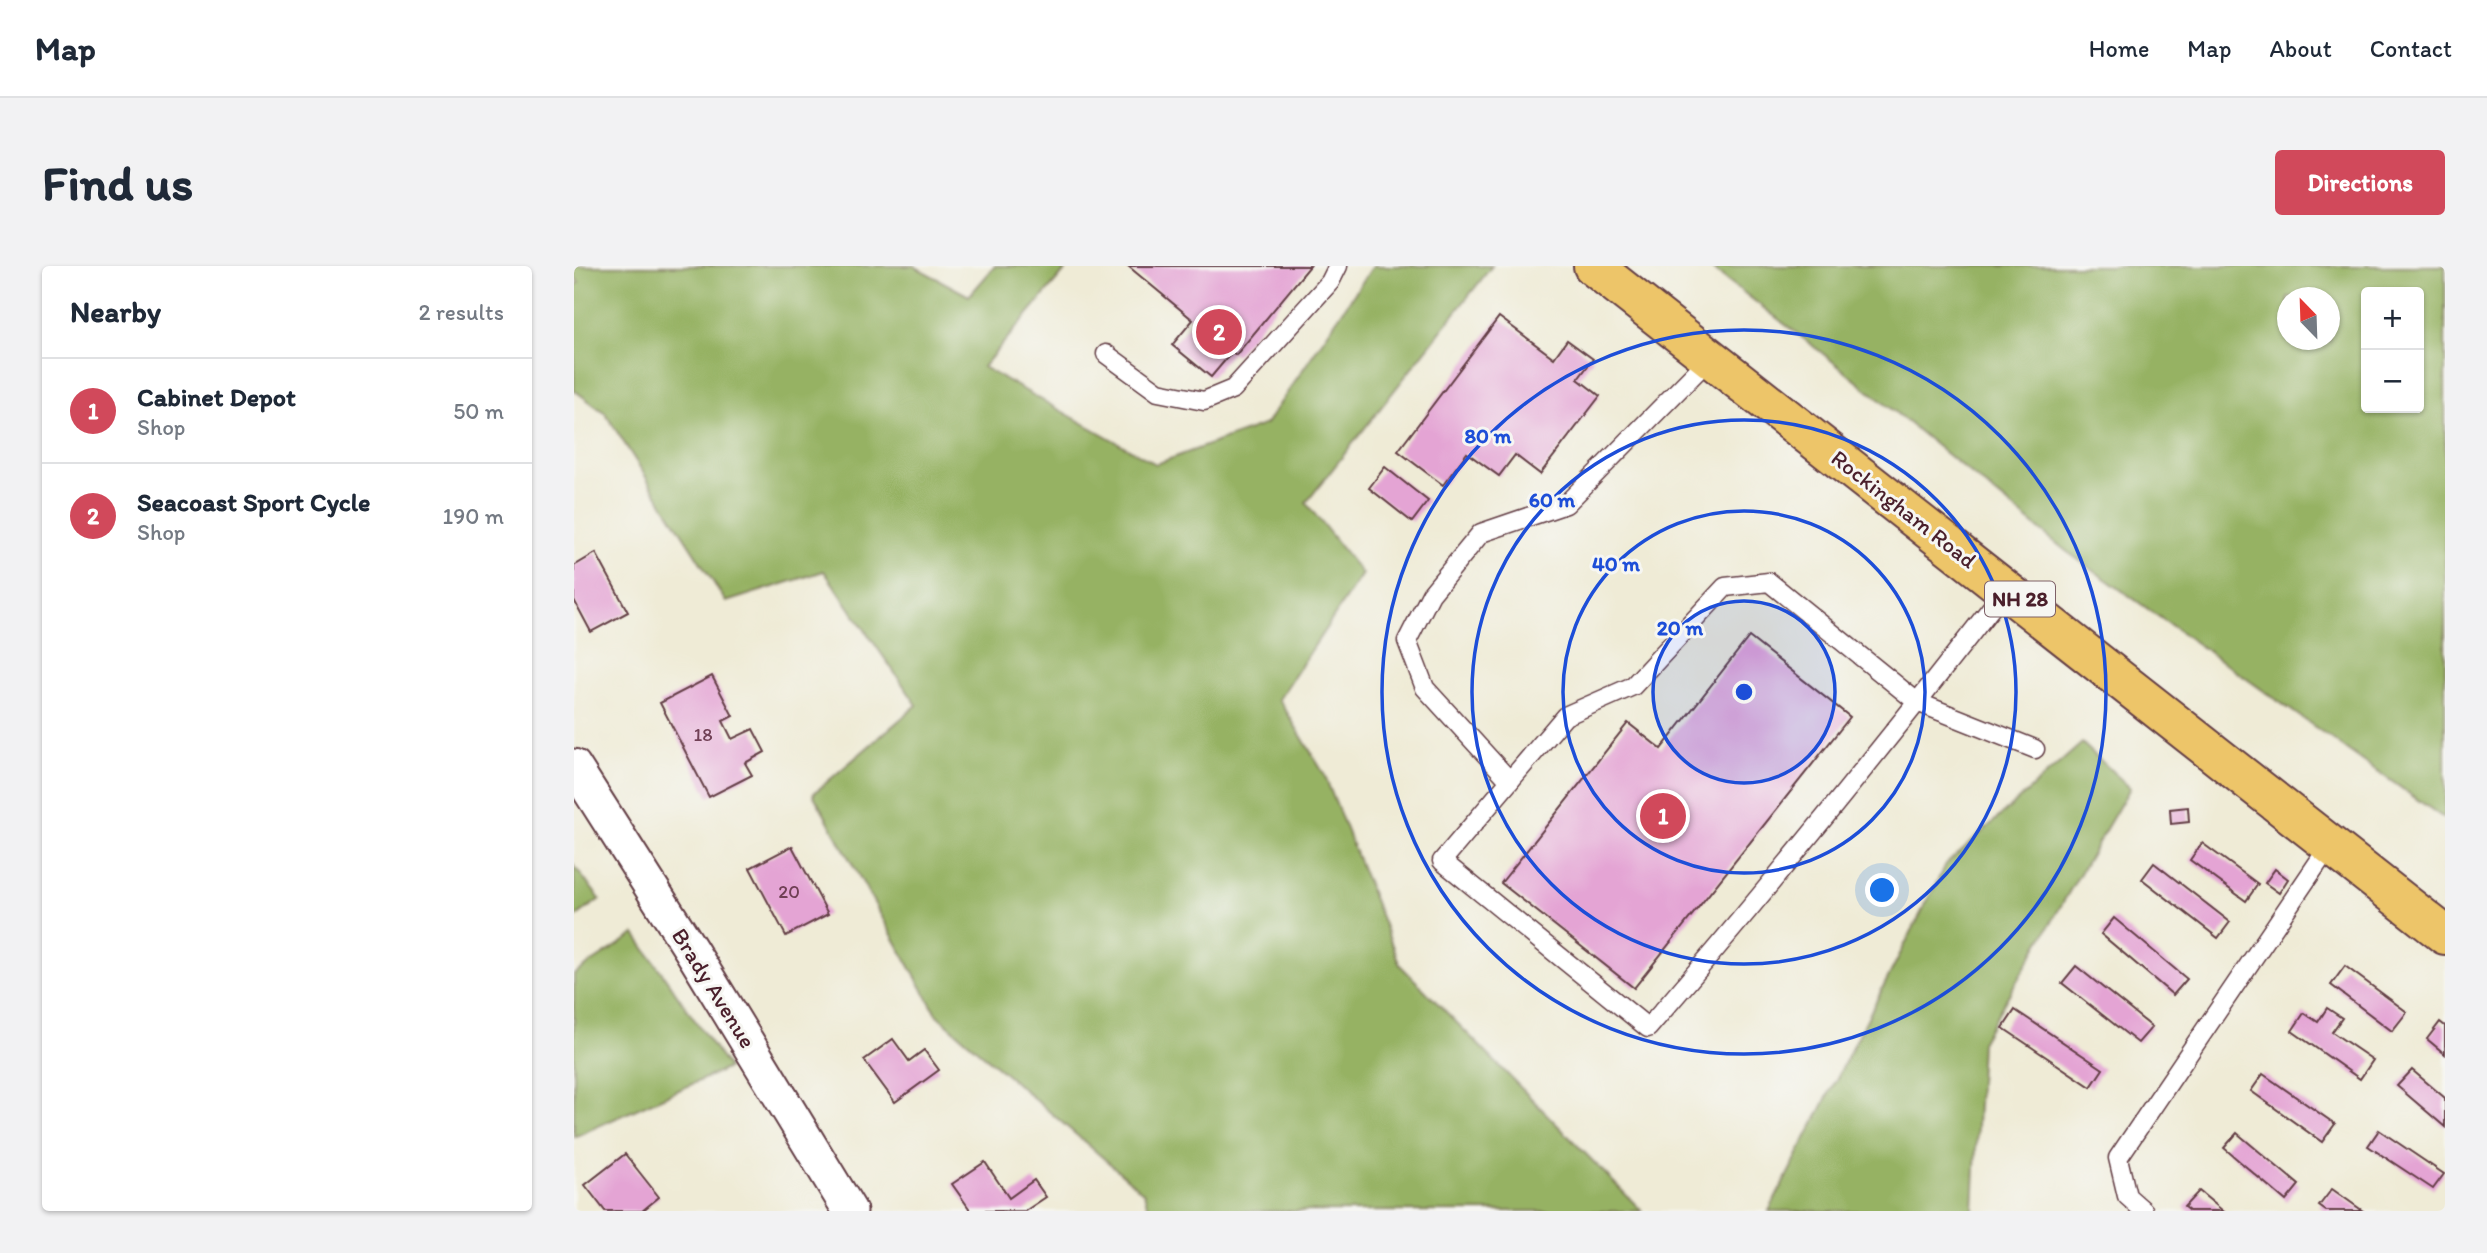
<!DOCTYPE html>
<meta charset="utf-8">
<style>
body{margin:0;font-family:Itim,sans-serif;background:#f2f2f3;color:#1f2937}
.controls{position:absolute;right:21px;top:21px;display:grid;overflow:hidden;border-radius:7px;box-shadow:0 2px 5px #0004}
.controls button{width:63px;height:63px;display:grid;place-items:center;padding:0;border:0;border-bottom:2px solid #e0e1e3;background:#fff;color:#1f2937;font:35px sans-serif}
.compass{position:absolute;left:1703px;top:21px;width:63px;height:63px;border-radius:50%;background:#fff;box-shadow:0 2px 5px #0004;rotate:337deg}
.you{position:absolute;left:1309px;top:625px;width:24px;height:24px;margin:-18px;border:5px solid #fff;border-radius:50%;background:#1a73e8;box-shadow:0 0 0 10px #1a73e833}
.badge{display:grid;place-items:center;width:46px;height:46px;border-radius:50%;background:#d1495b;color:#fff;font-size:23px;font-weight:700}
.pin{position:absolute;translate:-50% -50%;border:4px solid #fff;box-shadow:0 2px 7px #0006}
.list{margin:0;padding:0;list-style:none}
h2{display:flex;justify-content:space-between;align-items:center;height:91px;margin:0;padding:0 28px;font-size:30px}
h2 small{font-size:23px;font-weight:400;color:#747a83}
.list li{display:grid;grid-template-columns:46px 1fr auto;gap:21px;align-items:center;box-sizing:border-box;height:105px;padding:0 28px;border-top:2px solid #e0e1e3}
.list b{display:block;font-size:26px;white-space:nowrap}
.list p{margin:0;font-size:23px;white-space:nowrap;color:#747a83}
.list em{font-size:23px;font-style:normal;color:#747a83}
.map{position:relative;flex:none;width:1871px;height:945px;overflow:hidden;border-radius:7px}
header{display:flex;align-items:center;gap:42px;box-sizing:border-box;height:98px;padding:0 35px;background:#fff;border-bottom:2px solid #e0e1e3}
header strong{font-size:33px}
nav{display:flex;gap:38px;margin-inline-start:auto;font-size:24px}
.intro{display:flex;align-items:center;justify-content:space-between;box-sizing:border-box;height:168px;padding:0 42px}
h1{margin:0;font-size:49px}
.button{padding:18px 32px;border-radius:7px;background:#d1495b;color:#fff;font-size:24px;font-weight:700}
main{display:flex;gap:42px;padding:0 42px}
aside{flex:1;background:#fff;border-radius:7px;box-shadow:0 2px 5px #0004}
.map>svg:first-child{display:block}
.forest{fill:#96b264;stroke:#706848;stroke-width:2;fill-rule:evenodd}
.building{fill:#e4a4d4}
.lines{fill:none;stroke-linecap:round;stroke-linejoin:round}
.service-casing{stroke:#633e45;stroke-width:21}
.minor-casing{stroke:#633e45;stroke-width:37}
.primary-casing{stroke:#633e45;stroke-width:42}
.service{stroke:#fff;stroke-width:18}
.minor{stroke:#fff;stroke-width:33}
.primary{stroke:#edc569;stroke-width:38}
.ring{fill:none;stroke:#1d4ed8;stroke-width:3.5}
.labels{text-anchor:middle;stroke-width:6;stroke-linejoin:round;paint-order:stroke}
.number-label{font-size:19px;fill:#704055}
.shield{fill:#f6f6f2;stroke:#7e6067;stroke-width:2}
.shield-label{font-size:21px;font-weight:bold;fill:#4a1f2b}
.street-label{font-size:23px;fill:#4a1f2b;stroke:#f6f6f2}
.centre{fill:#1d4ed8;stroke:#f6f6f2;stroke-width:3.5}
.ring-label{font-size:21px;text-anchor:middle;font-weight:bold;fill:#1d4ed8;stroke:#f6f6f2;stroke-width:6;stroke-linejoin:round;paint-order:stroke}
</style>
<header>
<strong>Map</strong>
<nav><a>Home</a><a>Map</a><a>About</a><a>Contact</a></nav>
</header>
<div class="intro"><h1>Find us</h1><a class="button">Directions</a></div>
<main>
<aside>
<h2>Nearby<small>2 results</small></h2>
<ul class="list">
<li><span class="badge">1</span><div><b>Cabinet Depot</b><p>Shop</p></div><em>50 m</em></li>
<li><span class="badge">2</span><div><b>Seacoast Sport Cycle</b><p>Shop</p></div><em>190 m</em></li>
</ul>
</aside>
<div class="map">
<svg width="1871" height="945" viewBox="0 0 1871 945">
<rect width="100%" height="100%" fill="#f6f6f2"/>
<filter id="ink" filterUnits="userSpaceOnUse"><feTurbulence type="fractalNoise" baseFrequency=".0143" numOctaves="2"/><feDisplacementMap in="SourceGraphic" scale="14" xChannelSelector="R" yChannelSelector="G"/><feConvolveMatrix kernelMatrix="1 2 1 2 8 2 1 2 1" color-interpolation-filters="sRGB"/></filter>
<filter id="wash" filterUnits="userSpaceOnUse"><feTurbulence type="fractalNoise" baseFrequency=".00686" numOctaves="4" result="noise"/><feDisplacementMap in="SourceGraphic" scale="28" xChannelSelector="R" yChannelSelector="G"/><feGaussianBlur stdDeviation="1.57" result="paint"/><feColorMatrix in="noise" values="0 0 0 0 0 0 0 0 0 0 0 0 0 0 0 0 0 1.4 0 .05"/><feComposite in="paint" operator="in"/></filter>
<g filter="url(#wash)">
<rect width="100%" height="100%" fill="#efebd6"/>
<g class="forest">
<path d="M0,0h340l55,30 26,-30h74l-86,101 173,97 110,-40 107,-158h119l-186,237 56,71 -83,125 45,75 76,191 242,246h-493l-5,-18 -207,-178 -124,-221 104,-89 -93,-134 -98,31 -121,-189 -31,-23v-104l5,-3 -5,-7z"/>
<path d="M1135,0h736v553l-379,-268 -245,-199zM1845,26v116h-53v-116zM1714,32h42v42h-42z"/>
<path d="M1508,477l48,45 -149,254 -8,169h-204l177,-347z"/>
<path d="M0,600l26,33 -26,19z"/>
<path d="M61,668l93,134 -154,69v-163z"/>
</g>
<g id="blocks">
<g class="building">
<path d="M554,0h182l-74,89 -4,-3 -21,25 -39,-32 21,-25z"/>
<path d="M925,51l55,41 13,-18 26,19 -15,20 22,17 -60,78 -25,-19 -16,21 -32,-23 -24,32 -45,-34z"/>
<path d="M811,201l43,34 -16,21 -43,-34z"/>
<path d="M22,287l32,59 -37,20 -17,-32v-34z"/>
<path d="M1175,371l101,80 -216,271 -133,-105 127,-160 33,26z"/>
<path d="M138,410l21,40 -10,5 9,18 21,-10 12,23 -20,11 7,12 -43,22 -49,-94z"/>
<path d="M1614,541l1,15 -18,2 -1,-15z"/>
<path d="M1628,577l56,41 -12,17 -56,-41z"/>
<path d="M218,580l36,68 -42,22 -36,-68z"/>
<path d="M1580,597l76,59 -12,16 -76,-59z"/>
<path d="M1701,603l13,10 -9,14 -14,-10z"/>
<path d="M1540,652l73,61 -14,16 -72,-61z"/>
<path d="M1502,700l76,61 -14,16 -76,-60z"/>
<path d="M1771,700l62,46 -15,19 -61,-46z"/>
<path d="M1753,742l15,10 -10,14 41,28 -13,19 -68,-48 12,-18 14,9z"/>
<path d="M1441,744l88,59 -12,18 -88,-59z"/>
<path d="M1866,756l5,4v28l-18,-15z"/>
<path d="M319,773l16,22 15,-11 15,20 -44,32 -31,-42z"/>
<path d="M1838,804l33,28v29l-48,-41z"/>
<path d="M1689,808l72,50 -13,18 -71,-51z"/>
<path d="M1805,864l65,44 -11,15 -65,-43z"/>
<path d="M1663,867l62,52 -13,16 -62,-53z"/>
<path d="M51,888l34,43 -17,14h-37l-20,-26z"/>
<path d="M411,896l24,36 25,-18 12,17 -21,14h-54l-19,-27z"/>
<path d="M1758,923l31,22h-37l-7,-5z"/>
<path d="M1625,925l24,20h-34l-5,-4z"/>
</g>
</g>
</g>
<g filter="url(#ink)">
<use href="#blocks" fill-opacity="0" stroke="#633e45" stroke-width="2"/>
<g class="lines">
<g class="service-casing">
<g id="service">
<path d="M532,88l52,38 46,9 29,-12 97,-107 8,-16"/>
<path d="M1432,323c-116,149 -234,296 -358,439l-206,-167 123,-145 68,-30 92,-99 44,-5 148,120 118,47"/>
<path d="M936,515l-85,-93 -18,-47 24,-47 50,-61 85,-29 144,-146"/>
<path d="M1570,945l-17,-15 -9,-38 212,-313"/>
</g>
</g>
<g class="minor-casing">
<path id="minor" d="M0,500l117,184 159,261"/>
</g>
<g class="primary-casing">
<path id="primary" d="M1019,0l852,669"/>
</g>
<use href="#service" class="service"/>
<use href="#minor" class="minor"/>
<use href="#primary" class="primary"/>
</g>
</g>
<circle cx="1170" cy="426" r="91" fill="#1d4ed8" fill-opacity=".12"/>
<g class="ring">
<circle cx="1170" cy="426" r="91"/>
<circle cx="1170" cy="426" r="181"/>
<circle cx="1170" cy="426" r="272"/>
<circle cx="1170" cy="426" r="362"/>
</g>
<g class="labels">
<g class="number-label">
<text x="129" y="475">18</text>
<text x="215" y="632">20</text>
</g>
<rect class="shield" x="1411" y="315.5" width="70" height="35" rx="5"/>
<g class="shield-label">
<text x="1446" y="340">NH 28</text>
</g>
<g class="street-label">
<text transform="translate(1330 243) rotate(38)" y="8">Rockingham Road</text>
<text transform="translate(140 722) rotate(58)" y="8">Brady Avenue</text>
</g>
</g>
<circle cx="1170" cy="426" r="10" class="centre"/>
<g class="ring-label">
<text x="914" y="177">80 m</text>
<text x="978" y="241">60 m</text>
<text x="1042" y="305">40 m</text>
<text x="1106" y="369">20 m</text>
</g>
</svg>
<div class="controls">
<button>+</button>
<button>−</button>
</div>
<svg class="compass" viewBox="-18 -18 36 36"><path d="M0-13l5 13h-10z" fill="#e53935"/><path d="M0 13l5-13h-10z" fill="#747a83"/></svg>
<div class="you"></div>
<div class="pin badge" style="left:1089px;top:550px">1</div>
<div class="pin badge" style="left:645px;top:66px">2</div>
</div>
</main>
